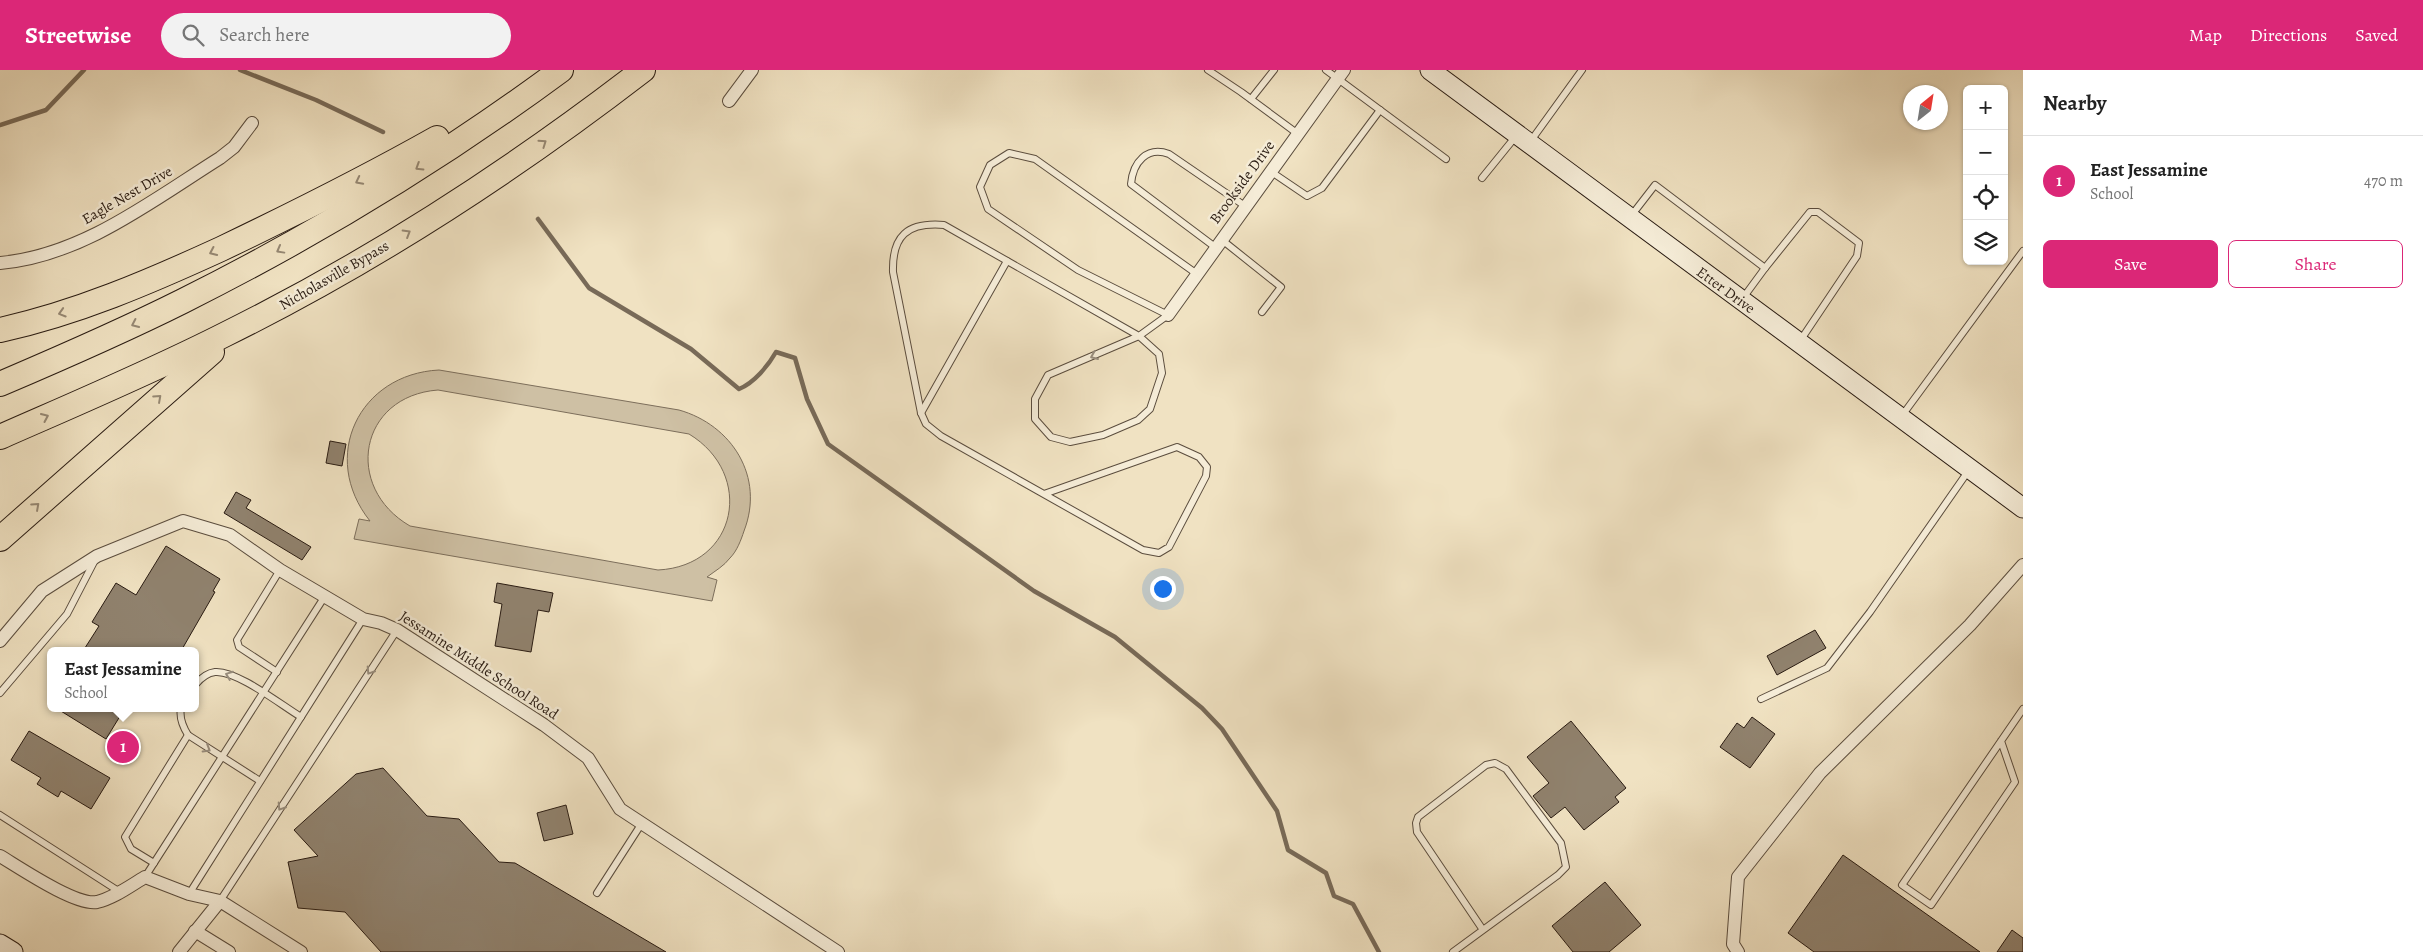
<!DOCTYPE html>
<meta charset="utf-8">
<style>
body{margin:0;font-family:Alegreya,serif;background:#f2f2f2;color:#222}
.controls{position:absolute;right:15px;top:15px;display:grid;overflow:hidden;border-radius:8px;box-shadow:0 1px 4px #0004}
.controls button{width:45px;height:45px;display:grid;place-items:center;padding:0;border:0;border-bottom:1px solid #e0e0e0;background:#fff;color:#222;font:25px sans-serif}
.compass{position:absolute;left:1903px;top:15px;width:45px;height:45px;border-radius:50%;background:#fff;box-shadow:0 1px 4px #0004;rotate:30deg}
.you{position:absolute;left:1162px;top:518px;width:18px;height:18px;margin:-12px;border:4px solid #fff;border-radius:50%;background:#1a73e8;box-shadow:0 0 0 8px #1a73e833}
.badge{display:grid;place-items:center;width:32px;height:32px;border-radius:50%;background:#db2777;color:#fff;font-size:16px;font-weight:700}
.pin{position:absolute;translate:-50% -50%;border:2px solid #fff;box-shadow:0 1px 5px #0006}
.popup{position:absolute;left:47px;top:577px;width:152px;height:65px;box-sizing:border-box;display:grid;place-content:center;border-radius:8px;background:#fff;filter:drop-shadow(0 1px 4px #0005);font-size:16px;white-space:nowrap;color:#767676}
.popup b{font-size:19px;color:#222}
.popup::after{content:'';position:absolute;left:50%;top:100%;margin-left:-10px;border:10px solid transparent;border-top-color:#fff}
.list{margin:0;padding:0;list-style:none}
h2{display:flex;justify-content:space-between;align-items:center;height:65px;margin:0;padding:0 20px;font-size:21px}
h2 small{font-size:16px;font-weight:400;color:#767676}
.list li{display:grid;grid-template-columns:32px 1fr auto;gap:15px;align-items:center;box-sizing:border-box;height:90px;padding:0 20px;border-top:1px solid #e0e0e0}
.list b{display:block;font-size:19px;white-space:nowrap}
.list p{margin:0;font-size:16px;white-space:nowrap;color:#767676}
.list em{font-size:16px;font-style:normal;color:#767676}
.actions{display:flex;gap:10px;padding:15px 20px}
.actions a{flex:1;padding:11px 0;border:1px solid #db2777;border-radius:8px;text-align:center;font-size:18px;color:#db2777}
.actions .main{background:#db2777;color:#fff}
.icon{flex:none;width:28px;height:28px;fill:none;stroke:currentColor;stroke-width:2;stroke-linecap:round;stroke-linejoin:round}
.map{position:relative;flex:none;width:2023px;height:882px;overflow:hidden}
header{display:flex;align-items:center;gap:30px;box-sizing:border-box;height:70px;padding:0 25px;background:#db2777;color:#fff}
header strong{font-size:24px}
nav{display:flex;gap:28px;margin-inline-start:auto;font-size:18px}
.search{width:350px;height:45px;background:#f2f2f2;display:flex;align-items:center;gap:12px;box-sizing:border-box;padding:0 18px;border-radius:28px;color:#767676;font-size:19px}
main{display:flex}
aside{flex:1;background:#fff}
.map>svg:first-child{display:block}
.garden{fill:#cec0a4;stroke:#7c6e5b;fill-rule:evenodd}
.lines{fill:none;stroke-linecap:round;stroke-linejoin:round}
.stream{stroke:#786a58;stroke-width:4.5}
.building{fill:#90826e;stroke:#291b12}
.lane-casing{stroke:#5b4d3e;stroke-width:8}
.street-casing{stroke:#5b4d3e;stroke-width:14}
.secondary-casing{stroke:#291b12;stroke-width:21}
.highway-casing{stroke:#291b12;stroke-width:26}
.lane{stroke:#f5ecd7;stroke-width:6}
.street{stroke:#f5ecd7;stroke-width:12}
.secondary{stroke:#f5ecd7;stroke-width:19}
.highway{stroke:#f0e2c2;stroke-width:24}
.oneway{stroke:#968873}
.oneway2{stroke:#998e7e}
.labels{text-anchor:middle;stroke-width:5;stroke-linejoin:round;paint-order:stroke}
.street-label{font-size:15px;fill:#291b12;stroke:#f5ecd7}
</style>
<header>
<strong>Streetwise</strong>
<div class="search"><svg class="icon" aria-label="search" viewBox="0 0 24 24"><circle cx="10" cy="10" r="6"/><path d="M15 15l6 6"/></svg>Search here</div>
<nav><a>Map</a><a>Directions</a><a>Saved</a></nav>
</header>
<main>
<div class="map">
<svg width="2023" height="882" viewBox="0 0 2023 882">
<rect width="100%" height="100%" fill="#f0e2c2"/>
<filter id="stains"><feTurbulence type="fractalNoise" baseFrequency=".004" numOctaves="4"/><feColorMatrix values="0 0 0 0 .2 0 0 0 0 .09 0 0 0 0 .02 0 0 0 .5 -.17"/></filter>
<radialGradient id="worn" r=".72"><stop offset=".6" stop-color="#630" stop-opacity="0"/><stop offset="1" stop-color="#630" stop-opacity=".3"/></radialGradient>
<path class="garden" d="M439,300l240,40c53,15 86,67 65,121 -3,9 -7,20 -14,27 -6,8 -15,13 -23,19l10,3 -5,21 -358,-62 5,-20 11,2c-51,-64 -11,-147 69,-151zM438,320l251,44c66,40 49,132 -31,136l-248,-44c-67,-39 -51,-130 28,-136z"/>
<g class="lines">
<g class="stream">
<path d="M240,0l76,30 67,32"/>
<path d="M0,55l46,-15 38,-40"/>
<path d="M538,149l51,69 102,61 48,40c15,-6 29,-23 37,-37l19,6 12,41 21,45 206,147 81,46 87,71 20,21 55,82 11,39 38,23 8,23 19,8 26,48"/>
</g>
</g>
<g class="building">
<path d="M330,371l16,3 -4,22 -16,-3z"/>
<path d="M236,422l15,8 -5,8 65,39 -9,13 -78,-47z"/>
<path d="M166,476l54,33 -7,12 2,1 -34,59h-98l16,-25 -7,-4 24,-39 20,12z"/>
<path d="M497,513l56,10 -4,19 -11,-2 -7,42 -36,-6 7,-42 -8,-2z"/>
<path d="M1815,560l11,18 -49,27 -10,-19z"/>
<path d="M56,638h69l-19,31z"/>
<path d="M1752,647l23,17 -25,34 -30,-21 17,-24 7,5z"/>
<path d="M1571,651l55,67 -11,9 4,5 -35,28 -19,-23 -14,11 -18,-22 16,-13 -22,-26z"/>
<path d="M29,661l81,47 -19,31 -30,-18 -3,6 -21,-13 4,-6 -30,-18z"/>
<path d="M383,698l44,48 32,3 40,43 16,1 151,89h-285l-36,-40 -47,-4 -10,-46 30,-6 -24,-26 62,-56z"/>
<path d="M566,735l7,29 -29,7 -7,-28z"/>
<path d="M1843,785l137,97h-166l-26,-19z"/>
<path d="M1605,812l36,43 -32,27h-36l-21,-26z"/>
<path d="M2012,860l11,8v14h-26z"/>
</g>
<g class="lines">
<g class="lane-casing">
<g id="lane">
<path d="M1208,0l33,22 57,42"/>
<path d="M1326,0l120,89"/>
<path d="M1251,29l23,-29"/>
<path d="M1530,72l52,-72"/>
<path d="M1270,101l37,25 15,-8 58,-78"/>
<path d="M1482,108l34,-42"/>
<path d="M1631,146l24,-31 110,83 -22,30"/>
<path d="M1222,170l59,47 -19,25"/>
<path d="M1215,177l-84,-63c2,-22 16,-38 38,-30l76,52"/>
<path d="M1765,198l45,-56h8l41,31 -2,13 -57,85"/>
<path d="M921,343l86,-152"/>
<path d="M1901,347l122,-166"/>
<path d="M1044,424l133,-47 22,10 8,10 -1,9 -37,71 -10,6 -16,-3 -202,-114 -15,-12 -5,-11 -28,-141c-1,-36 14,-50 51,-47l195,111 20,18 3,19 -12,36 -12,11 -35,15 -33,7 -19,-5 -16,-18v-20l13,-24 91,-39 29,-21 -90,-45 -90,-61 -8,-22 10,-22 19,-12 26,6 162,115"/>
<path d="M277,602l-38,-25 -2,-7 43,-70"/>
<path d="M196,614c5,-6 11,-11 19,-12 22,-2 66,33 86,45"/>
<path d="M0,623l67,-79 28,-54"/>
<path d="M1761,629l66,-31 43,-56 99,-142"/>
<path d="M181,638c-2,10 2,19 7,27l72,46"/>
<path d="M2001,671l14,41 -84,123 -29,-20 121,-176"/>
<path d="M0,745l120,77"/>
<path d="M154,793l-23,-14 -6,-12 63,-102"/>
<path d="M145,807l180,-281"/>
<path d="M597,823l45,-70"/>
<path d="M189,824l174,-275"/>
<path d="M220,831l177,-271"/>
<path d="M1453,882l105,-77 8,-8 -5,-24 -55,-74 -11,-6 -9,2 -68,52 -2,6 1,9 66,98"/>
</g>
</g>
<g class="street-casing">
<g id="street">
<path d="M729,31l23,-31"/>
<path d="M0,193c82,-7 153,-63 220,-105l14,-11 18,-24"/>
<path d="M1168,245l176,-245"/>
<path d="M0,571l42,-50 55,-35 86,-35 47,14 50,35 83,49 18,4 16,7 147,95 44,33 32,51 218,143"/>
<path d="M0,786c20,12 76,50 97,46 17,-4 33,-16 48,-25l44,17 31,7 -41,51"/>
<path d="M220,831l81,51"/>
<path d="M195,861l34,21"/>
<path d="M1738,882l-5,-8 5,-67 82,-104 150,-148 53,-60"/>
</g>
</g>
<g class="secondary-casing">
<g id="secondary">
<path d="M1430,0l593,438"/>
<path d="M0,874l13,8"/>
</g>
</g>
<g class="highway-casing">
<g id="highway">
<path d="M0,260c77,-17 149,-48 221,-81 73,-35 145,-71 216,-111"/>
<path d="M0,314c61,-26 123,-53 183,-83 132,-66 259,-143 378,-231"/>
<path d="M0,367c75,-33 151,-65 224,-102 148,-73 288,-164 419,-265"/>
<path d="M0,469l212,-187"/>
</g>
</g>
<use href="#lane" class="lane"/>
<use href="#street" class="street"/>
<use href="#secondary" class="secondary"/>
<use href="#highway" class="highway"/>
</g>
<defs><path id="oneway-chevron" d="M-2-3.5L2.5 0L-2 3.5" fill="none" stroke-width="1.6" stroke-linecap="round" stroke-linejoin="round" transform="scale(1.25)"/></defs>
<g class="oneway">
<use href="#oneway-chevron" transform="translate(543 73) rotate(-35)"/>
<use href="#oneway-chevron" transform="translate(419 97) rotate(148)"/>
<use href="#oneway-chevron" transform="translate(359 111) rotate(153)"/>
<use href="#oneway-chevron" transform="translate(407 163) rotate(-31)"/>
<use href="#oneway-chevron" transform="translate(280 180) rotate(151)"/>
<use href="#oneway-chevron" transform="translate(213 182) rotate(155)"/>
<use href="#oneway-chevron" transform="translate(62 243) rotate(163)"/>
<use href="#oneway-chevron" transform="translate(135 254) rotate(155)"/>
<use href="#oneway-chevron" transform="translate(158 328) rotate(-42)"/>
<use href="#oneway-chevron" transform="translate(45 347) rotate(-24)"/>
<use href="#oneway-chevron" transform="translate(36 436) rotate(-42)"/>
</g>
<g class="oneway2">
<use href="#oneway-chevron" transform="translate(1094 286) rotate(157)"/>
<use href="#oneway-chevron" transform="translate(370 601) rotate(123)"/>
<use href="#oneway-chevron" transform="translate(229 605) rotate(-159)"/>
<use href="#oneway-chevron" transform="translate(207 679) rotate(31)"/>
<use href="#oneway-chevron" transform="translate(281 737) rotate(123)"/>
</g>
<g class="labels">
<g class="street-label">
<text transform="translate(1242 112) rotate(-54)" y="5">Brookside Drive</text>
<text transform="translate(127 125) rotate(-30)" y="5">Eagle Nest Drive</text>
<text transform="translate(334 205) rotate(-30)" y="5">Nicholasville Bypass</text>
<text transform="translate(1726 220) rotate(36)" y="5">Etter Drive</text>
<text transform="translate(479 595) rotate(33)" y="5">Jessamine Middle School Road</text>
</g>
</g>
<rect width="100%" height="100%" filter="url(#stains)"/>
<rect width="100%" height="100%" fill="url(#worn)"/>
</svg>
<div class="controls">
<button>+</button>
<button>−</button>
<button><svg class="icon" aria-label="locate" viewBox="0 0 24 24"><circle cx="12" cy="12" r="6"/><path d="M12 2v4M12 18v4M2 12h4M18 12h4"/></svg></button>
<button><svg class="icon" aria-label="layers" viewBox="0 0 24 24"><path d="M12 4l9 5-9 5-9-5zM3 14l9 5 9-5"/></svg></button>
</div>
<svg class="compass" viewBox="-18 -18 36 36"><path d="M0-13l5 13h-10z" fill="#e53935"/><path d="M0 13l5-13h-10z" fill="#767676"/></svg>
<div class="you"></div>
<div class="pin badge" style="left:123px;top:677px">1</div>
<div class="popup"><b>East Jessamine</b>School</div>
</div>
<aside>
<h2>Nearby<small></small></h2>
<ul class="list">
<li><span class="badge">1</span><div><b>East Jessamine</b><p>School</p></div><em>470 m</em></li>
</ul>
<div class="actions"><a class="main">Save</a><a>Share</a></div>
</aside>
</main>
